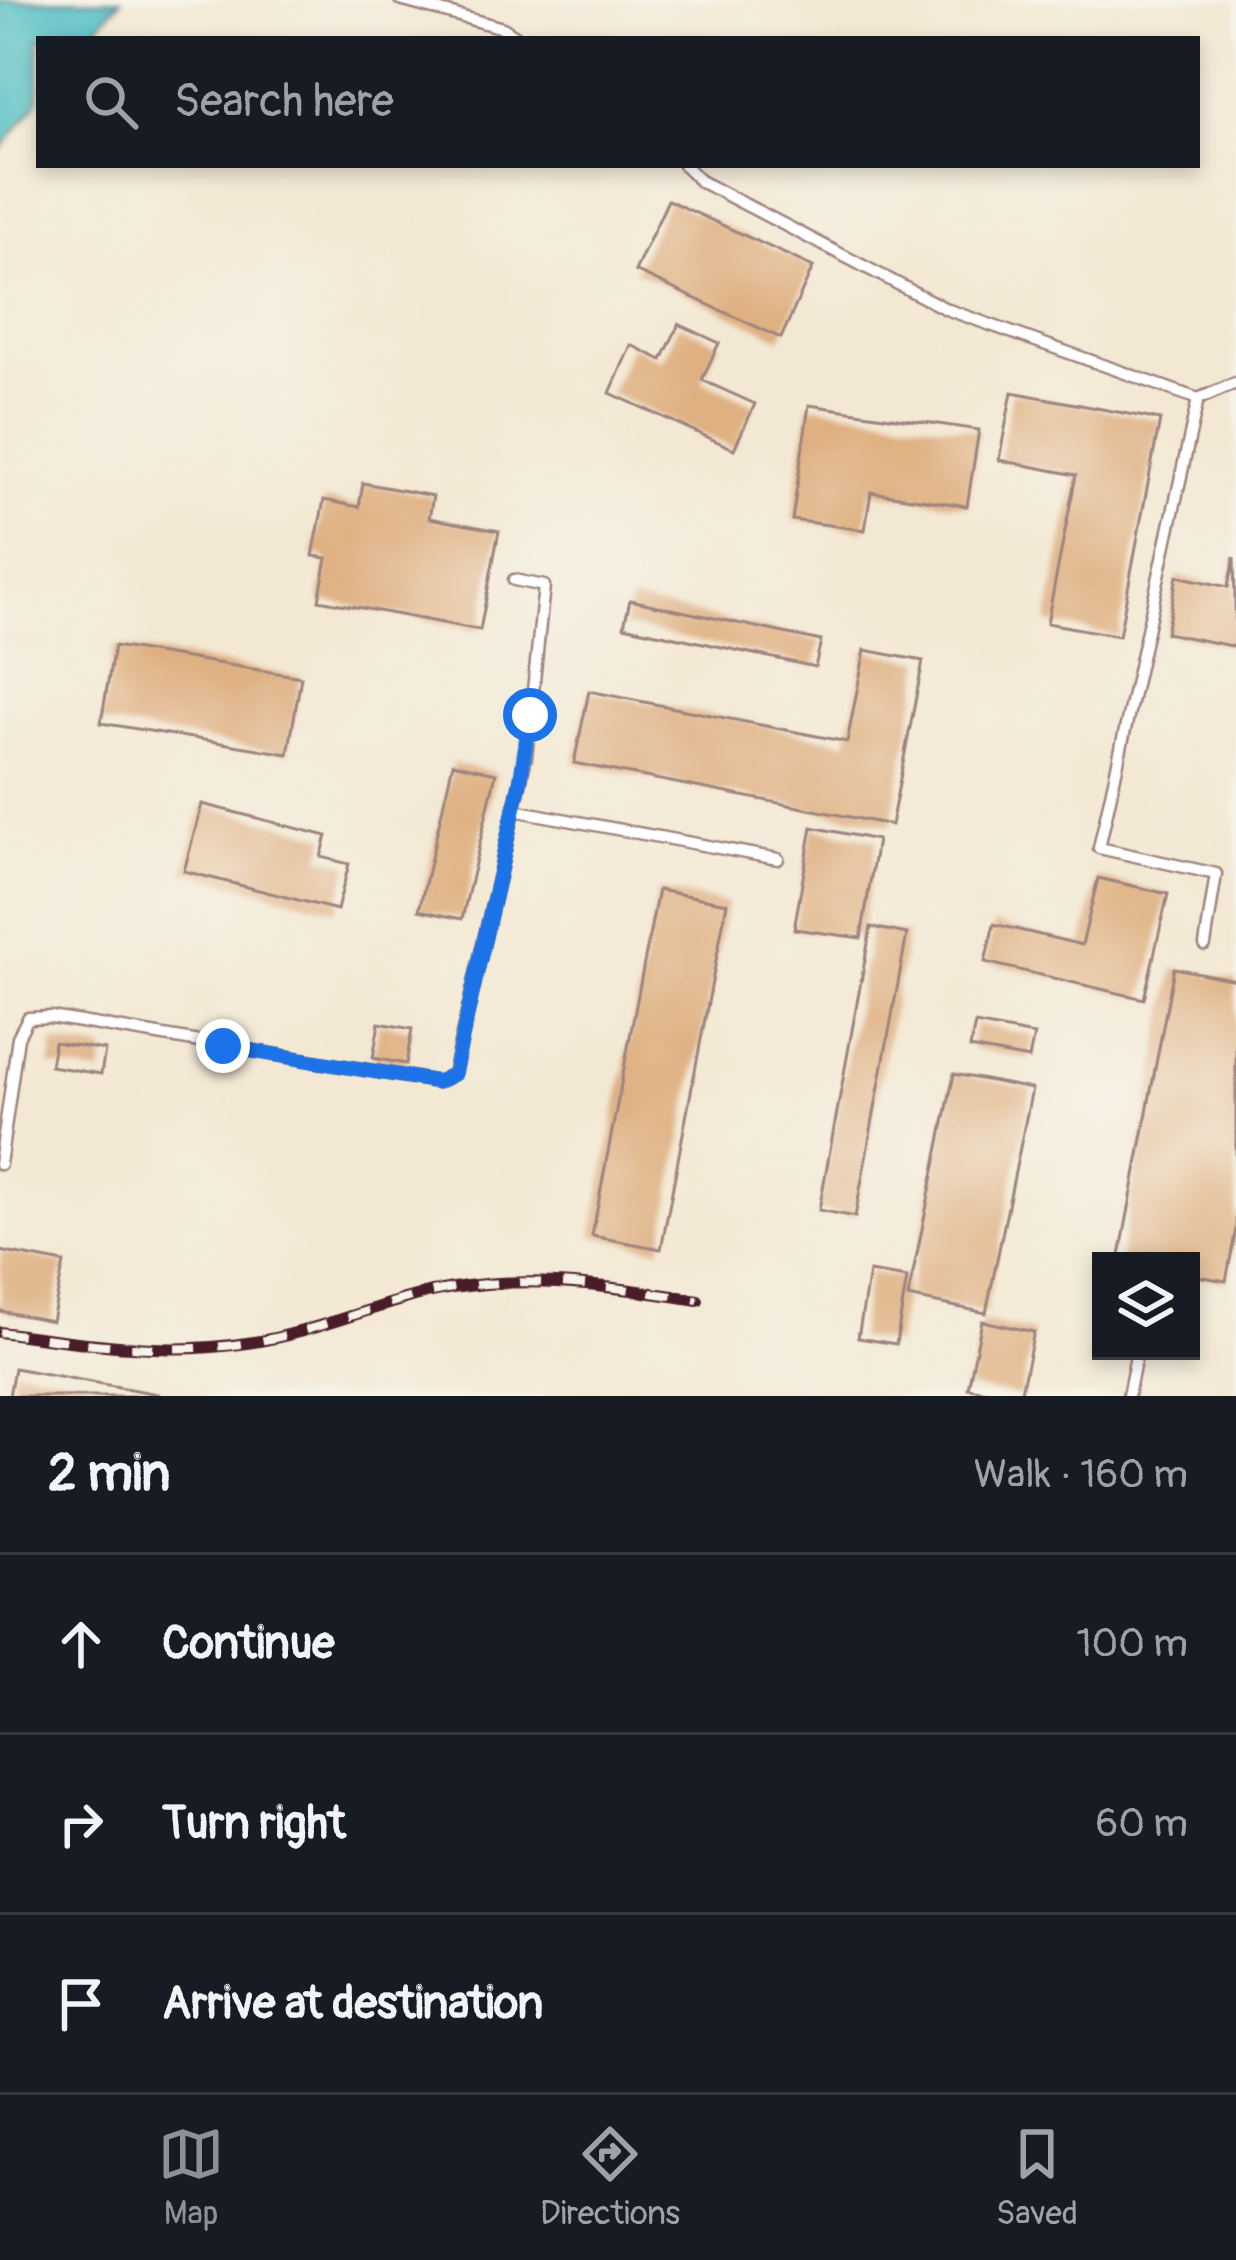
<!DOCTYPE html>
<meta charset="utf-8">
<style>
body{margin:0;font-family:Pangolin,sans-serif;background:#242831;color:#f1f3f6}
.controls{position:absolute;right:36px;bottom:36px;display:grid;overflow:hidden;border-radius:0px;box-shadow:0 6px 18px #0003}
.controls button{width:108px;height:108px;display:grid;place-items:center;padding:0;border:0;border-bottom:3px solid #363941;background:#171b24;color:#f1f3f6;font:60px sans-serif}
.stop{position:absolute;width:36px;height:36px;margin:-27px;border:9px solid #1a73e8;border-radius:50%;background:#fff}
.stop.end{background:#1a73e8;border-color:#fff;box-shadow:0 3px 12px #0008}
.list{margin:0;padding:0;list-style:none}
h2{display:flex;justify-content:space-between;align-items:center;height:156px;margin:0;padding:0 48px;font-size:51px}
h2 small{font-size:39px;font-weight:400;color:#9ea1a6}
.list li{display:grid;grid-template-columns:78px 1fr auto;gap:36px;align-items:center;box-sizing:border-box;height:180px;padding:0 48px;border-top:3px solid #363941}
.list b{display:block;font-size:45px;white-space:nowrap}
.list em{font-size:39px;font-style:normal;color:#9ea1a6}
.icon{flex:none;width:66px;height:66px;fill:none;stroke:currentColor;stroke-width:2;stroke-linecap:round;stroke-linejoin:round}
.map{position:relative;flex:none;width:1236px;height:1396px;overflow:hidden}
.search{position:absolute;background:#171b24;box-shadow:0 6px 18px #0003;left:36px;right:36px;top:36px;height:132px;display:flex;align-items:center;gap:30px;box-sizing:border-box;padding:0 42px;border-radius:0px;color:#9ea1a6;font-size:45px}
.sheet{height:696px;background:#171b24}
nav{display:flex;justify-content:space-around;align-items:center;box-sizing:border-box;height:168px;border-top:3px solid #363941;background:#171b24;font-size:33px;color:#9ea1a6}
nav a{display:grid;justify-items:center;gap:6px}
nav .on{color:#8c9099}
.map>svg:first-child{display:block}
.water{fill:#4fbec4;stroke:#4c6e78;stroke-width:3}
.building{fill:#dfb082}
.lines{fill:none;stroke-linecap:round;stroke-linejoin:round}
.lane-casing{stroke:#9e847f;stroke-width:15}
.lane{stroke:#fff;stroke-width:10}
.rail-casing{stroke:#4a1f2b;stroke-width:12}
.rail{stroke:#f7f3e8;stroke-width:8;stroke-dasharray:22;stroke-linecap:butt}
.route{stroke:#1a73e8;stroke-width:15}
</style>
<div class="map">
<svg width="1236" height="1396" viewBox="0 0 1236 1396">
<rect width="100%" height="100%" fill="#f7f3e8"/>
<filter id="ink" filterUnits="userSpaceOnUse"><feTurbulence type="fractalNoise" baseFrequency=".00833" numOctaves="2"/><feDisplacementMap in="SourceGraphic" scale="24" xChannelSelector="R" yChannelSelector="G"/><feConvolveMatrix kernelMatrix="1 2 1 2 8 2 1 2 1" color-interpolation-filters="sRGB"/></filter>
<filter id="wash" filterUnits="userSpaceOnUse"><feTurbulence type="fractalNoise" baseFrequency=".004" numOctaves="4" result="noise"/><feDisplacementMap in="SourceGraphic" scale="48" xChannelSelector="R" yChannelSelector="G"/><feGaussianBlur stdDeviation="2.7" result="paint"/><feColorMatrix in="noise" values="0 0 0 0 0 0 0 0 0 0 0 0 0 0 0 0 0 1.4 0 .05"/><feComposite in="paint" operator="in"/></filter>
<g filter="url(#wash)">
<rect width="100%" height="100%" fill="#f3e8d3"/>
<path class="water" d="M0,0h121l-35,39h-47v61l-39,50z"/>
<g id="blocks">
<g class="building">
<path d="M668,200l145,67 -32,71 -146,-67z"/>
<path d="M679,324l40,19 -17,37 53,24 -21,45 -124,-56 21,-48 31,15z"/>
<path d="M1012,392l148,28 -41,216 -72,-13 29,-148 -77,-15z"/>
<path d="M809,405l170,25 -12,76 -96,-14 -6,38 -73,-10z"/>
<path d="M363,483l70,13 -4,22 70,13 -19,99 -161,-30 8,-42 -14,-2 11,-56 35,7z"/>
<path d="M1234,557l2,90 -70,-14 11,-57 51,11z"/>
<path d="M630,600l191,41 -6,26 -191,-41z"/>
<path d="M114,646l187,31 -13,77 -187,-31z"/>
<path d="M865,650l58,11 -32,164 -317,-62 15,-72 258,51z"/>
<path d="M453,763l43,10 -34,146 -43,-9z"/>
<path d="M202,804l125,32 -6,21 28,7 -12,46 -153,-39z"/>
<path d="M812,827l65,13 -16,98 -67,-9z"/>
<path d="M1098,878l70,16 -24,105 -159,-37 9,-38 88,21z"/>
<path d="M658,890l69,13 -66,346 -69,-13z"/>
<path d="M871,927l36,7 -52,283 -36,-7z"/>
<path d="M1174,968l62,12v249l-10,52 -35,-6v-14h-72z"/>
<path d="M379,1023l33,6 -6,35 -33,-6z"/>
<path d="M975,1024l59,11 -5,24 -59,-11z"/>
<path d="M54,1042l51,8 -4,24 -51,-8z"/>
<path d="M954,1074l78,15 -46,224 -78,-16z"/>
<path d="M0,1251l64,12 -12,58 -52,-10z"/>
<path d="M869,1272l38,6 -11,66 -38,-6z"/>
<path d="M982,1321l52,11 -14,64 -52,-8z"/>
<path d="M14,1368l144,26v2h-149z"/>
</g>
</g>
</g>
<g filter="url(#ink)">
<use href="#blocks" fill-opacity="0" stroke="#9e847f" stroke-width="3"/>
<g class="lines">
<g class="lane-casing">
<g id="lane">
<path d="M400,0l103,28 17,11"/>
<path d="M684,165l16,16 246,128 252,90 38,-16"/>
<path d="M1198,399l-99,449 117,26 -11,71"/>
<path d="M514,580l30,6 -18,171 -12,53"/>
<path d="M0,1164l18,-127 10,-19 23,-1 387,65 15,-8 61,-264 264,49"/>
<path d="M1128,1396l9,-45"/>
</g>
</g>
<use href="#lane" class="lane"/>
<g class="rail-casing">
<path id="rail" d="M0,1332c82,11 165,24 247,11 57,-8 113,-32 168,-47 96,-25 187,-11 283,4"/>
</g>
<use href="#rail" class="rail"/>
</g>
</g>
<g class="lines" filter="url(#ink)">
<path class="route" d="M223,1046l215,36 16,-8 66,-291 10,-68"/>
</g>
</svg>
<div class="controls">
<button><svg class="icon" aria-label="layers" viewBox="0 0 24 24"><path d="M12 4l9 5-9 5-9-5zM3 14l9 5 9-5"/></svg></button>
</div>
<div class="stop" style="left:530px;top:715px"></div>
<div class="stop end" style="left:223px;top:1046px"></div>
<div class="search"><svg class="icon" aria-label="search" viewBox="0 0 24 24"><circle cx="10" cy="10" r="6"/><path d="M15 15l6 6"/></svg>Search here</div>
</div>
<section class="sheet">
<h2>2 min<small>Walk · 160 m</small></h2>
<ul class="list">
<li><svg class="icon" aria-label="ahead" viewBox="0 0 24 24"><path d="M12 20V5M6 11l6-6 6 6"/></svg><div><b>Continue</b></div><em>100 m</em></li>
<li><svg class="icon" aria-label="right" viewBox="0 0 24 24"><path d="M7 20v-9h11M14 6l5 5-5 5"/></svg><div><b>Turn right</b></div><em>60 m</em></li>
<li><svg class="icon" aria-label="arrive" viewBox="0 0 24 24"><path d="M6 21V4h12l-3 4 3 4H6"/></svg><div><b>Arrive at destination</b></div></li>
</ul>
</section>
<nav>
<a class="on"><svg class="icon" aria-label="map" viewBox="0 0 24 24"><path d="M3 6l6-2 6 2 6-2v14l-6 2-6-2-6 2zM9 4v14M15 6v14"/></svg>Map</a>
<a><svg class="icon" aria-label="directions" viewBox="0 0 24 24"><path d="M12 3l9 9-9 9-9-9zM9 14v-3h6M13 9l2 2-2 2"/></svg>Directions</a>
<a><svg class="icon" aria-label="saved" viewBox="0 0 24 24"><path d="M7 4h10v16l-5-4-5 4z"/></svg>Saved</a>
</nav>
